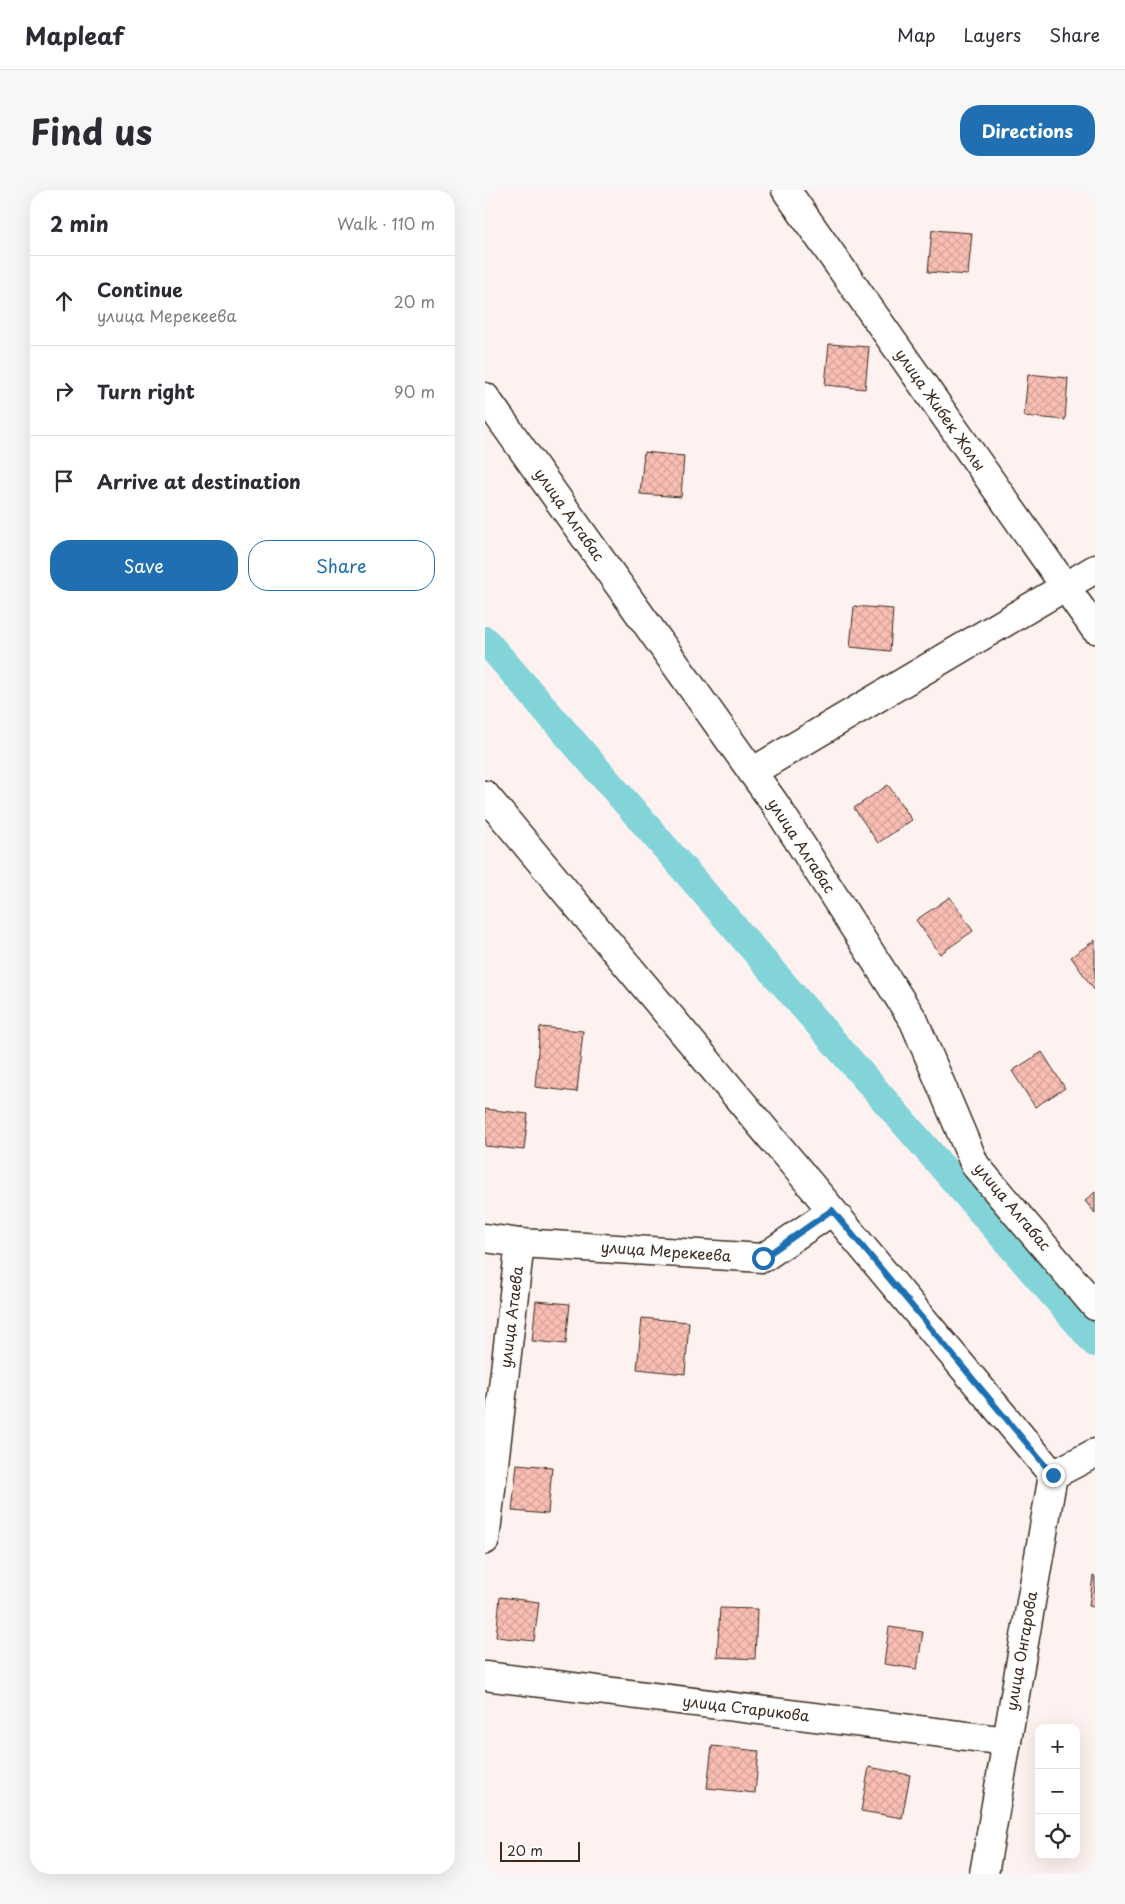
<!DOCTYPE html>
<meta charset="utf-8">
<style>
body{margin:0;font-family:"Playpen Sans",sans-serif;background:#f7f7f7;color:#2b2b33}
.controls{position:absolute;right:15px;bottom:15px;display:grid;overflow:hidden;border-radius:10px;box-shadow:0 5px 20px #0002}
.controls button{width:45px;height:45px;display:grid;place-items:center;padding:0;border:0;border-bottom:1px solid #e1e1e2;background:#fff;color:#2b2b33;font:25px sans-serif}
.scale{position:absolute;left:15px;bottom:12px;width:80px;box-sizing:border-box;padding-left:5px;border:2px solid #3b2a1e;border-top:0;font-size:14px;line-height:18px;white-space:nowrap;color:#3b2a1e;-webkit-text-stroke:4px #fff;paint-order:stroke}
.stop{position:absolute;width:15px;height:15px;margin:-11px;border:4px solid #1f6fb2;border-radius:50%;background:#fff}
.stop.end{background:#1f6fb2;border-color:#fff;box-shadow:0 1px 5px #0008}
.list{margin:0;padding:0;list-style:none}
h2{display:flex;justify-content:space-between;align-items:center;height:65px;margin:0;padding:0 20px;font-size:21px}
h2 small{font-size:16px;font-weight:400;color:#7c7c81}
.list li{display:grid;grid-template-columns:32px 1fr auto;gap:15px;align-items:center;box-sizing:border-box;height:90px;padding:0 20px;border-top:1px solid #e1e1e2}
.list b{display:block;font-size:19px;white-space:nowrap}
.list p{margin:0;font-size:16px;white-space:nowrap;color:#7c7c81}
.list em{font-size:16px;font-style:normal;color:#7c7c81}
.actions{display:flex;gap:10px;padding:15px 20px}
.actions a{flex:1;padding:11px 0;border:1px solid #1f6fb2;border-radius:20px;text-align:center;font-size:18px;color:#1f6fb2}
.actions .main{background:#1f6fb2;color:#fff}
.icon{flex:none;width:28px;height:28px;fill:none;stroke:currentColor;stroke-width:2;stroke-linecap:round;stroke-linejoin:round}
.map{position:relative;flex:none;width:610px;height:1684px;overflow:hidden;border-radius:20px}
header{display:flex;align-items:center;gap:30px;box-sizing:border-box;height:70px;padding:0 25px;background:#fff;border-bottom:1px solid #e1e1e2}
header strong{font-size:24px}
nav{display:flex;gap:28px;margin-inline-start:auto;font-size:18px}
.intro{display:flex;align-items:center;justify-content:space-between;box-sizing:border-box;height:120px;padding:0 30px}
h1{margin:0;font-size:35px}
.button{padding:12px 22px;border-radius:20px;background:#1f6fb2;color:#fff;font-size:18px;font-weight:700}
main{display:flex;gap:30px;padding:0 30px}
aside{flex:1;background:#fff;border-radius:20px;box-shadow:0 5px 20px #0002}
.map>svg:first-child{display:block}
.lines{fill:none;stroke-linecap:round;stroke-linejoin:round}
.canal{stroke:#82d4d9;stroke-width:28}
.building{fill:url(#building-cross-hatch);stroke:#3b2a1e}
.minor-casing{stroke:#3b2a1e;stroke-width:31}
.minor{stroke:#fff;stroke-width:28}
.route{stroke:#1f6fb2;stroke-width:6}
.labels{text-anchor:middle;stroke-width:4;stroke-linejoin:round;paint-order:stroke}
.street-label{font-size:15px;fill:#3b2a1e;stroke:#fff}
</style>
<header>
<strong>Mapleaf</strong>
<nav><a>Map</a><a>Layers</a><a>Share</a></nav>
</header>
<div class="intro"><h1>Find us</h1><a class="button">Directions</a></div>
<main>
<aside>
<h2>2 min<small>Walk · 110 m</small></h2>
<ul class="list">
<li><svg class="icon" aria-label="ahead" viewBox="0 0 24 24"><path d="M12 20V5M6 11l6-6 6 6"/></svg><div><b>Continue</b><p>улица Мерекеева</p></div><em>20 m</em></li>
<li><svg class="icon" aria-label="right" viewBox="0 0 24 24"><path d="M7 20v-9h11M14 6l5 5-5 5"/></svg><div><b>Turn right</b></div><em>90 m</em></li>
<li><svg class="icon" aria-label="arrive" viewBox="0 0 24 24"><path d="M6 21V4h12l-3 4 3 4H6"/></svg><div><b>Arrive at destination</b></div></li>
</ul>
<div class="actions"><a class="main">Save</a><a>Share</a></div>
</aside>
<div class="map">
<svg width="610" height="1684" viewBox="0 0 610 1684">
<defs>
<pattern id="building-cross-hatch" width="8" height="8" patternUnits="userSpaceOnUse" patternTransform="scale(1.25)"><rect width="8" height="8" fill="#f9beb4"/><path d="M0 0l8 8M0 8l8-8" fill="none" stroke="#d6a39a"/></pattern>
</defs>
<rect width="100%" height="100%" fill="#fef2f0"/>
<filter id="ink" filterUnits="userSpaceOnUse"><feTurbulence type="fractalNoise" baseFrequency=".02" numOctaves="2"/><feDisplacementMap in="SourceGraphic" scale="10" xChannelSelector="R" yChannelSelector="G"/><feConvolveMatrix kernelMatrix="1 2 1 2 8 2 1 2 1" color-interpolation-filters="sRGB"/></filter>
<g filter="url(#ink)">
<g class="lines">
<path class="canal" d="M0,450l610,703"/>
</g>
<g class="building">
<path d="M447,40l40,3 -4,42 -40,-3z"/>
<path d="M344,154l40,3 -4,42 -40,-4z"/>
<path d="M543,184l40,4 -3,42 -41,-4z"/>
<path d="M159,262l40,4 -3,41 -41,-3z"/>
<path d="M369,416l39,3 -3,42 -40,-4z"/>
<path d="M403,595l24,35 -34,23 -24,-35z"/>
<path d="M465,707l23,34 -33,23 -24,-34z"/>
<path d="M610,750v51l-24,-34z"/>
<path d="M55,837l43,4 -6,61 -42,-5z"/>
<path d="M557,862l23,36 -30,19 -23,-36z"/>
<path d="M0,919l43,5 -4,36 -39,-4z"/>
<path d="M610,1002v21l-10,-12z"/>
<path d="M51,1111l34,3 -4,40 -34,-3z"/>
<path d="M157,1128l47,4 -4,52 -48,-5z"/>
<path d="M32,1274l35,3 -4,47 -36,-3z"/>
<path d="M608,1386l2,1v30l-6,-1z"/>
<path d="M15,1407l39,5 -5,39 -38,-4z"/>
<path d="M235,1418l37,1 -2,50 -38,-2z"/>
<path d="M404,1437l34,5 -6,37 -33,-5z"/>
<path d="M227,1556l47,5 -4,42 -48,-5z"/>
<path d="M384,1577l41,8 -8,43 -41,-7z"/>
</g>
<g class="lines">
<g class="minor-casing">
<g id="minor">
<path d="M301,0l309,439"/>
<path d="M0,207l290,407 139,217 61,144 120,141"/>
<path d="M267,582l343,-203"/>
<path d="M0,605l568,680"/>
<path d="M0,1048l35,5 243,15 69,-47"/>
<path d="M568,1285l42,-22"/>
<path d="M0,1350l35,-297"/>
<path d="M0,1486l522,65"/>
<path d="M499,1684l69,-399"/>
</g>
</g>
<use href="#minor" class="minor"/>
</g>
</g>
<g class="lines" filter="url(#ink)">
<path class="route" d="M278,1068l69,-48 221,265"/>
</g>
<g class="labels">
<g class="street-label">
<text transform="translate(455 220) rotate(55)" y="5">улица Жибек Жолы</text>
<text transform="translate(84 325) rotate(55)" y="5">улица Алгабас</text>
<text transform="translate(316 656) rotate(57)" y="5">улица Алгабас</text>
<text transform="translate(527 1017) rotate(50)" y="5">улица Алгабас</text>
<text transform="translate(181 1062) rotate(4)" y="5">улица Мерекеева</text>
<text transform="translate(27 1127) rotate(-83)" y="5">улица Атаева</text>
<text transform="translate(537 1461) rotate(-80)" y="5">улица Онгарова</text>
<text transform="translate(261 1519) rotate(7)" y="5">улица Старикова</text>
</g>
</g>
</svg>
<div class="controls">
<button>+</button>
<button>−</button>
<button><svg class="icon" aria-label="locate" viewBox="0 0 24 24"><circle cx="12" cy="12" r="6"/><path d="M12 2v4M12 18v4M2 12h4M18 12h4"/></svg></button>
</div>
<div class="scale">20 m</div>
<div class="stop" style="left:278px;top:1068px"></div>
<div class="stop end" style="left:568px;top:1285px"></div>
</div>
</main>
